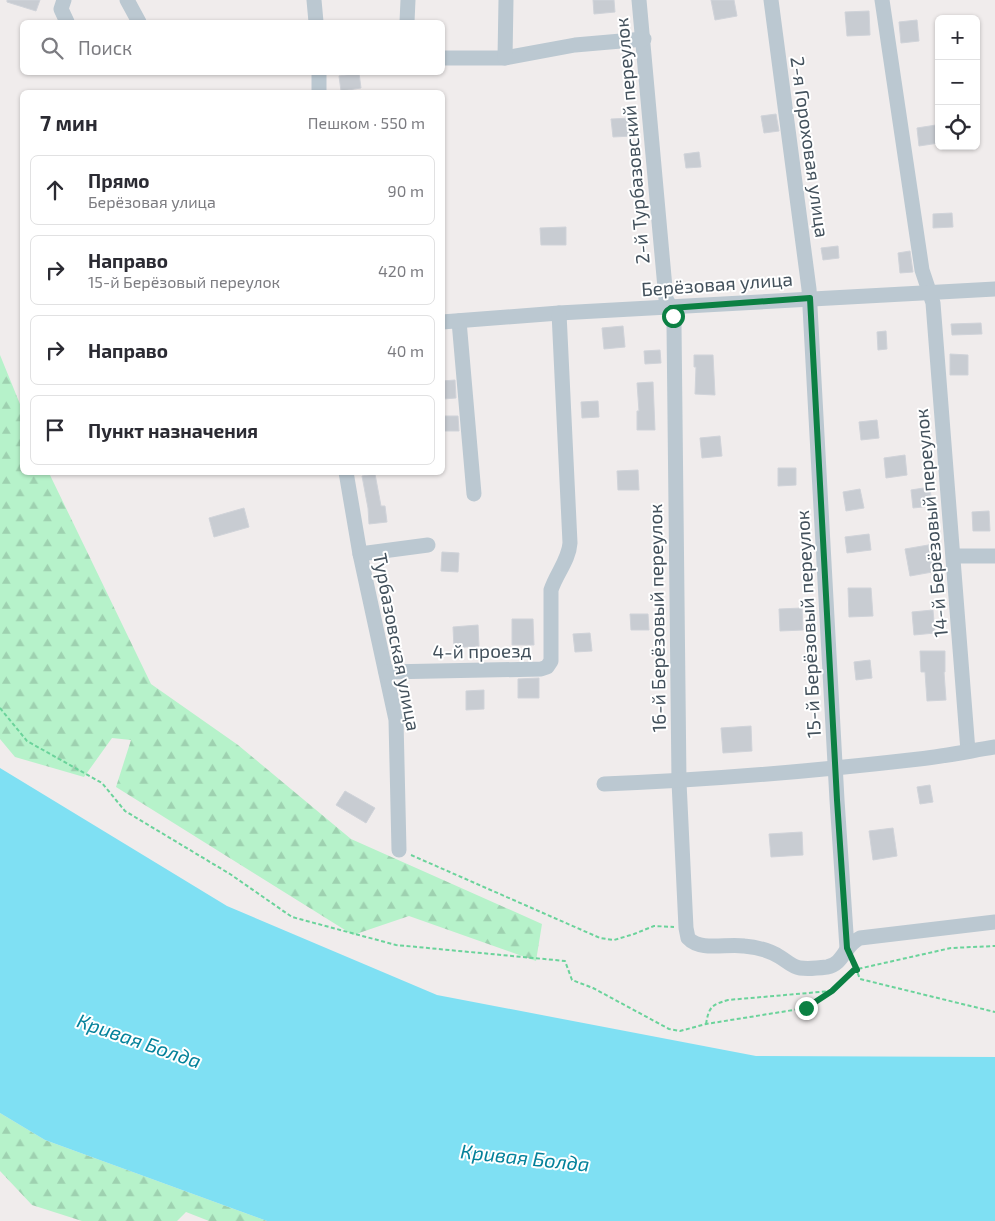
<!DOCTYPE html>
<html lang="ru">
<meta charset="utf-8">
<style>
body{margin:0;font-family:"Exo 2",sans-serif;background:#f7f7f7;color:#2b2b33}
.controls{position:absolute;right:15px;top:15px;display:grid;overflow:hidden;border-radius:8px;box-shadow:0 1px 4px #0004}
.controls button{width:45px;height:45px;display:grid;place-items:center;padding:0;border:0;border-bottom:1px solid #e1e1e2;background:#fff;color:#2b2b33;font:25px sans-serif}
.stop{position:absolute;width:15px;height:15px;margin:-11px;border:4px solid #0b8043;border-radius:50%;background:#fff}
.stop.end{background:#0b8043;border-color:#fff;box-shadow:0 1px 5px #0008}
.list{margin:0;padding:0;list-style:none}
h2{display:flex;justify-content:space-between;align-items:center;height:65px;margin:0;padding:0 20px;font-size:21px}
h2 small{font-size:16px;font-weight:400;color:#7c7c81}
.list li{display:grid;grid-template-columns:32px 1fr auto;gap:15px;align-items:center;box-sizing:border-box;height:70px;margin:0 10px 10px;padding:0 10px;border:1px solid #e1e1e2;border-radius:8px}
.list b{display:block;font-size:19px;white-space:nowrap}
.list p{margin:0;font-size:16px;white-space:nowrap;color:#7c7c81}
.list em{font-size:16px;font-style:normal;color:#7c7c81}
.icon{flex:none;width:28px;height:28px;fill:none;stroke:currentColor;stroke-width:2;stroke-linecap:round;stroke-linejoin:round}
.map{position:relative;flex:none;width:995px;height:1221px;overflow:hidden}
.search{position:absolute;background:#fff;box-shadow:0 1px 4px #0004;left:20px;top:20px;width:425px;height:55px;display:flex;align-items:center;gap:12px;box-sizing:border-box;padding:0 18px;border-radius:8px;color:#7c7c81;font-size:19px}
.panel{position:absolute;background:#fff;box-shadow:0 1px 4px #0004;left:20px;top:90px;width:425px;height:385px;border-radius:8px}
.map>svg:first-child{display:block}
.forest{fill:url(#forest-firs)}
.water{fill:#7fe0f3}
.building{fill:#c8ccd2;stroke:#d0d3d9}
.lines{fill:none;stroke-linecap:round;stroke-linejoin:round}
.path{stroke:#6bd39b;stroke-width:2;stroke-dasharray:4 2.5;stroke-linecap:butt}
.minor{stroke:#bbc8d1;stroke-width:15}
.route{stroke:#0b8043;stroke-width:6}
.labels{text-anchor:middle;stroke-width:4;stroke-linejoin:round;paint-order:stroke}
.street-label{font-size:19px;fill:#43515c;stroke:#fff}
.water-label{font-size:20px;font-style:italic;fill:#03819a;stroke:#fff}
</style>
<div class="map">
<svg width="995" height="1221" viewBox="0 0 995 1221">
<defs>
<pattern id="forest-firs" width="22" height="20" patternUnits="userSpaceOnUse" patternTransform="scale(1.25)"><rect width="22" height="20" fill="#b6f2ca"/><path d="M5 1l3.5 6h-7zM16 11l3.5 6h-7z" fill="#9ed1b0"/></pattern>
</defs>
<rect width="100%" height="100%" fill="#f0ecec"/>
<g class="forest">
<path d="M0,355l22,54v63l27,1 102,211 87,61 113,94 191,85 -6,37 -127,-45 -56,19 -237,-148 15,-47 -19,-2 -28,39 -69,-20 -15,-18z"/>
<path d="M0,1113l45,27 222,81h-58l-23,-9 -9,9h-95l-50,-16 -32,-34z"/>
</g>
<path class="water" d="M0,768l227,138 210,89 319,61 239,1v164h-728l-222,-81 -45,-27z"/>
<g class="building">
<path d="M7,0h33l-4,11 -29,-9z"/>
<path d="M593,0h21l1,12 -21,2z"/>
<path d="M711,0h23l3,16 -22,4z"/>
<path d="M869,11l1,24 -23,1 -2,-24z"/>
<path d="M917,20l2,21 -18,2 -2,-21z"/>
<path d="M359,73l2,15 -20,3 -2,-15z"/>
<path d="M776,114l3,17 -15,2 -3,-17z"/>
<path d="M632,118l1,18 -20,1 -2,-18z"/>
<path d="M936,125l3,18 -20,3 -2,-18z"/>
<path d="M699,152l2,15 -15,1 -2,-14z"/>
<path d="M952,213l1,14 -20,1v-14z"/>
<path d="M566,227v18h-25l-1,-17z"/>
<path d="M838,246l1,12 -16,2 -2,-12z"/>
<path d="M910,251l3,21 -13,1 -2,-20z"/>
<path d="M981,323l1,11 -30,1 -1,-11z"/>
<path d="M623,326l2,21 -21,2 -2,-21z"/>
<path d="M886,331l1,18 -9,1 -1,-18z"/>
<path d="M660,350l1,13 -16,1 -1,-13z"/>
<path d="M950,354l18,1v20h-18z"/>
<path d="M694,355h19l2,40 -20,-1 1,-27h-2z"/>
<path d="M455,380l1,18 -13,1 -1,-18z"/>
<path d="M653,382l2,48h-18v-19h2l-2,-28z"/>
<path d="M598,401l1,16 -17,1 -1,-16z"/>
<path d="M443,416h15l1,15h-15z"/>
<path d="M877,420l2,18 -18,2 -2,-18z"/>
<path d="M720,436l2,20 -20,2 -2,-20z"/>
<path d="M905,455l2,20 -21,3 -2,-20z"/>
<path d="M778,468h18v17l-18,1z"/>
<path d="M638,470l1,20h-21l-1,-19z"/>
<path d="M375,474l6,32h4l2,16 -18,2 -1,-16 -6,-32z"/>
<path d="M930,487l2,19 -19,2 -2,-18z"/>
<path d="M860,489l4,19 -18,3 -3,-19z"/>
<path d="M244,508l5,19 -35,10 -5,-19z"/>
<path d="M989,511l1,20h-17l-1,-19z"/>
<path d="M869,534l2,16 -24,3 -2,-16z"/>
<path d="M934,544l4,27 -28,5 -5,-27z"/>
<path d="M442,552l17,1 -1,19 -17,-1z"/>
<path d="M848,588h23l2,28 -24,1z"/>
<path d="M802,608l1,22 -23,1 -1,-22z"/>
<path d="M933,610l2,23 -21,2 -2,-23z"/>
<path d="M630,614h18l1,16h-18z"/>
<path d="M512,619h21l1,26h-22z"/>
<path d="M478,625l1,21 -25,2 -1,-21z"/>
<path d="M590,633l2,18 -17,1 -2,-18z"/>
<path d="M920,651h25v21h-1l2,28 -19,1 -2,-29h-4z"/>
<path d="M870,660l2,18 -16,2 -2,-18z"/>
<path d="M539,678v20h-21v-19z"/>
<path d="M484,690v19l-18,1v-19z"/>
<path d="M751,726l1,25 -29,2 -2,-25z"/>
<path d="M930,785l3,17 -13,2 -3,-17z"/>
<path d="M345,791l30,17 -9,15 -30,-18z"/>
<path d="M893,828l4,28 -24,4 -4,-29z"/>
<path d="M802,832l1,23 -32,2 -2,-23z"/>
</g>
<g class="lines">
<g class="path">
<path d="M0,708l27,33 75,42 23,28 105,63 62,43 104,28 169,16 7,19 21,8 76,41 11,2 26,-7 100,-16 26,-17 21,-21 98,-22 44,-2"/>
<path d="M411,855l189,83 14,2 20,-6 20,-8 20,1"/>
<path d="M853,961l7,18 135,33"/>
<path d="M706,1024c3,-17 5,-19 22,-24l103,-9"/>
</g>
<g class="minor">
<path d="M64,0l-3,9 6,13"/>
<path d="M127,0l12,22"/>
<path d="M314,0l2,22"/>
<path d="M639,0l27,299 5,9 3,17 5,457 7,146 2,10c13,14 39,5 56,8 12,1 25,4 36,11 7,4 12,10 20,11 8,1 19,0 27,-1 17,-3 17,-22 33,-29l135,-16"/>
<path d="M771,0l38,289 28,511 10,148"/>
<path d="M882,0l40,270 11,33 1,13 34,435"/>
<path d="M407,22l1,-22"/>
<path d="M442,58h63l70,-13 69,-6"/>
<path d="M505,58l1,-58"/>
<path d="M319,72v20"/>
<path d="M459,321l15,173"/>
<path d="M442,322l117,-9 436,-24"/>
<path d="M346,472l14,82 36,166 3,130"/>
<path d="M360,554l68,-9"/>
<path d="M954,556h41"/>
<path d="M386,672l155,-3 6,-2 4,-6v-71c5,-16 18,-30 19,-47l-11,-230"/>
<path d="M604,784c105,-4 211,-13 315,-25 26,-3 51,-8 76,-12"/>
</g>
</g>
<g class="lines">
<path class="route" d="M673,316l-2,-8 139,-10 27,502 10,148 10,22h-3l-22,21 -26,17"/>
</g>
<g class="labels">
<g class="street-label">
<text transform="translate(632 141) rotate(-95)" y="7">2-й Турбазовский переулок</text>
<text transform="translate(810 147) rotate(82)" y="7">2-я Гороховая улица</text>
<text transform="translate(717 284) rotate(-4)" y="7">Берёзовая улица</text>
<text transform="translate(931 523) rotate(-95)" y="7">14-й Берёзовый переулок</text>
<text transform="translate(657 618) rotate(-91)" y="7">16-й Берёзовый переулок</text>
<text transform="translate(808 624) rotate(-93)" y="7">15-й Берёзовый переулок</text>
<text transform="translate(397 642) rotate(79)" y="7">Турбазовская улица</text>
<text transform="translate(482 651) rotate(-1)" y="7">4-й проезд</text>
</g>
<g class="water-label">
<text transform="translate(139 1041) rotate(19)" y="7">Кривая Болда</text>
<text transform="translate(525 1158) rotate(6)" y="7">Кривая Болда</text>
</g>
</g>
</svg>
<div class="controls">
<button>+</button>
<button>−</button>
<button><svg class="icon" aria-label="locate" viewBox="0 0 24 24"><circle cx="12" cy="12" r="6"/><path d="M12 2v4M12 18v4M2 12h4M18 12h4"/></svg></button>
</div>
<div class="stop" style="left:673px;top:316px"></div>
<div class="stop end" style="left:806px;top:1008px"></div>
<div class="search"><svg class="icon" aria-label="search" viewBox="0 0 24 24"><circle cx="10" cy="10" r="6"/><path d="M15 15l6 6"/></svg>Поиск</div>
<section class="panel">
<h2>7 мин<small>Пешком · 550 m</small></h2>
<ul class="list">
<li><svg class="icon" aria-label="ahead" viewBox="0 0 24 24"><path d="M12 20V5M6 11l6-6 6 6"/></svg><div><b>Прямо</b><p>Берёзовая улица</p></div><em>90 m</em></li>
<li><svg class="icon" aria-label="right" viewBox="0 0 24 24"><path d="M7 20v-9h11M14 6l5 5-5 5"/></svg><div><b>Направо</b><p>15-й Берёзовый переулок</p></div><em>420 m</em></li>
<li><svg class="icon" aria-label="right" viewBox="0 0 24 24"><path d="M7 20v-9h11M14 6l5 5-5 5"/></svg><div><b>Направо</b></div><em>40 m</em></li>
<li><svg class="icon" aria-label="arrive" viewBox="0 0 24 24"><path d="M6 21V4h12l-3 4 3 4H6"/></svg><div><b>Пункт назначения</b></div></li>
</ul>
</section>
</div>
